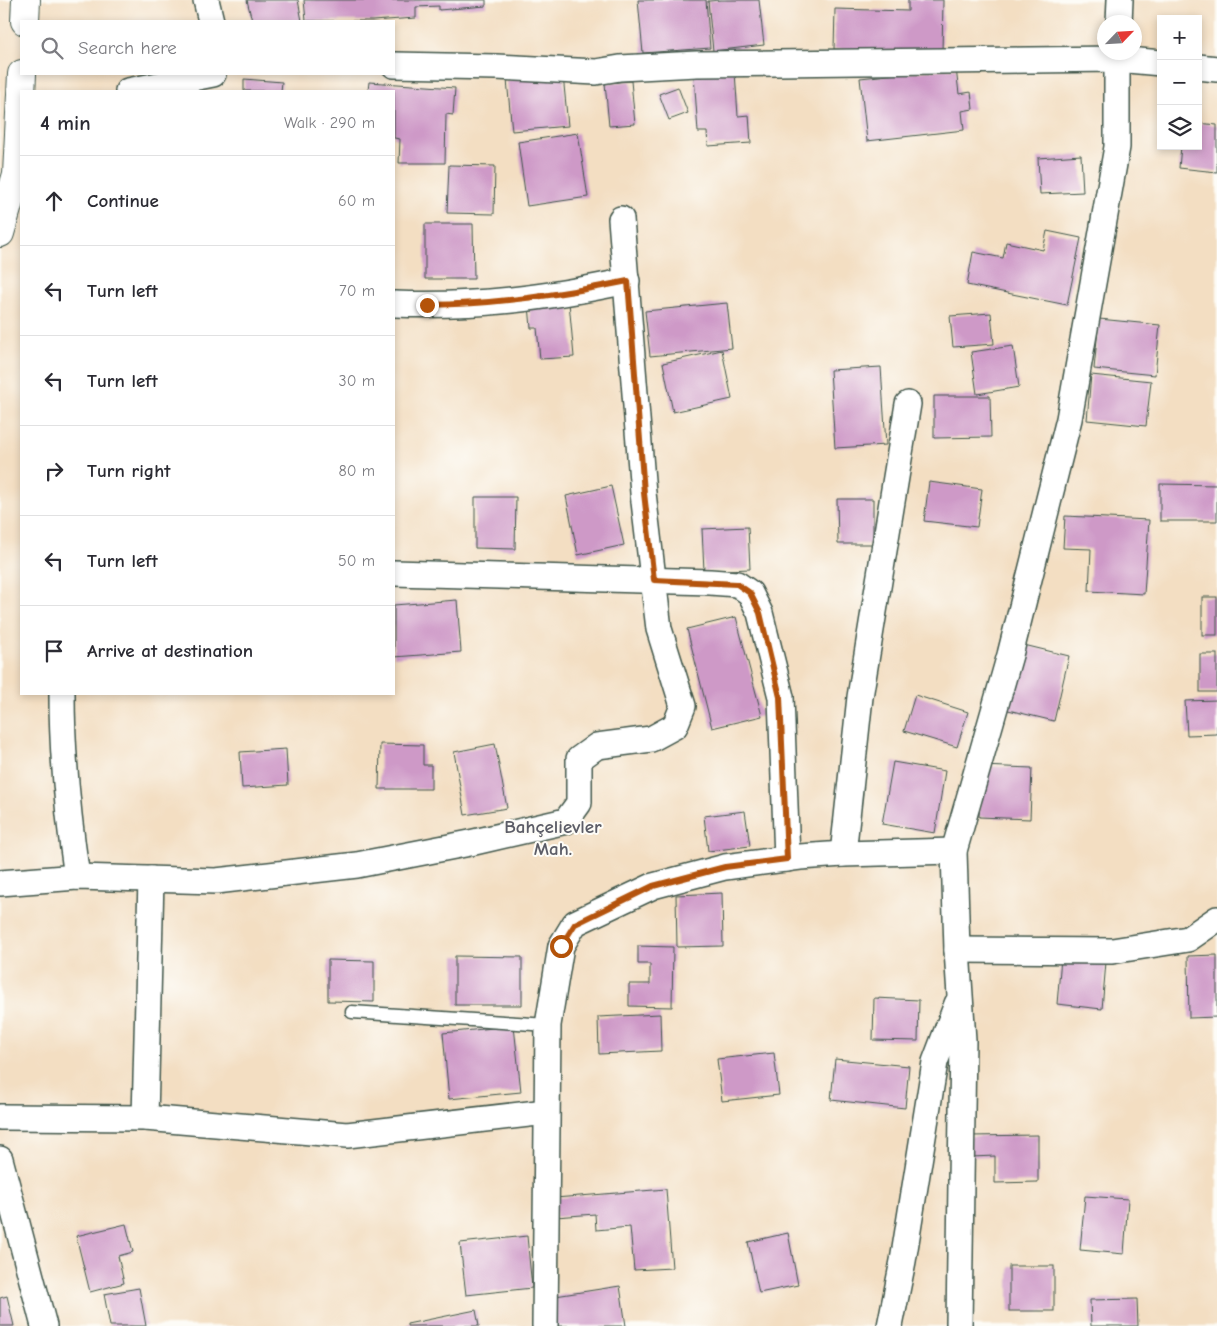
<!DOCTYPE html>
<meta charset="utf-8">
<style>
body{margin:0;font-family:"Comic Neue",sans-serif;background:#f7f7f7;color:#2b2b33}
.controls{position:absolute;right:15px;top:15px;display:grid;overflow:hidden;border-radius:0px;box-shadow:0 2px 8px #0003}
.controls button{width:45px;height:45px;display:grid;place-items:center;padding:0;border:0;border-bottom:1px solid #e1e1e2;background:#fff;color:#2b2b33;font:25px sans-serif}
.compass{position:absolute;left:1097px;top:15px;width:45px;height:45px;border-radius:50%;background:#fff;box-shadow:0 2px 8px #0003;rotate:65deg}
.stop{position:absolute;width:15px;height:15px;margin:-11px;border:4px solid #b45309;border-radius:50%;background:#fff}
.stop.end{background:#b45309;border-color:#fff;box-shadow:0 1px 5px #0008}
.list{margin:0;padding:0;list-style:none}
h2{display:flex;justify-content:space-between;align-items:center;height:65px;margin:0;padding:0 20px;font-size:21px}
h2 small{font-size:16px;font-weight:400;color:#7c7c81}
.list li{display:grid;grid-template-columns:32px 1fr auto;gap:15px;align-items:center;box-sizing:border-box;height:90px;padding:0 20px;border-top:1px solid #e1e1e2}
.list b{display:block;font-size:19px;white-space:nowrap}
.list em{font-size:16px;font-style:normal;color:#7c7c81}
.icon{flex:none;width:28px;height:28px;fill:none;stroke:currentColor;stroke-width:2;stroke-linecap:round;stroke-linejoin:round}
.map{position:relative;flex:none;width:1217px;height:1326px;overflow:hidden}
.search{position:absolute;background:#fff;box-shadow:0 2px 8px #0003;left:20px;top:20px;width:375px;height:55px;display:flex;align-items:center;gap:12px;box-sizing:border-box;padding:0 18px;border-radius:0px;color:#7c7c81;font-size:19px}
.panel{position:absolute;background:#fff;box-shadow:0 2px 8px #0003;left:20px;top:90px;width:375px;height:605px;border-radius:0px}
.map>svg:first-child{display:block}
.building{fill:#ce99c7}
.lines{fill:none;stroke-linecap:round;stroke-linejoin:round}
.lane-casing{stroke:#3f5549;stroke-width:15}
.street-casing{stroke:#3f5549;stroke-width:28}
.secondary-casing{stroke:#3f5549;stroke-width:30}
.lane{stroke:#fff;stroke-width:12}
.street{stroke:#fff;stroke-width:25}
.secondary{stroke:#fff;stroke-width:28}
.route{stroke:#b45309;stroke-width:6}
.labels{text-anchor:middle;stroke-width:4;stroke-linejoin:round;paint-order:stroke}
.district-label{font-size:19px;font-weight:bold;fill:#5c5d67;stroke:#fdfcf7}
</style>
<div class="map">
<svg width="1217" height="1326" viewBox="0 0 1217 1326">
<rect width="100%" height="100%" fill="#fdfcf7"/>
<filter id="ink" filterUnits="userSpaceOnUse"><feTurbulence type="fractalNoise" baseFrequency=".02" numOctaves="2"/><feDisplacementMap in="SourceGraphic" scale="10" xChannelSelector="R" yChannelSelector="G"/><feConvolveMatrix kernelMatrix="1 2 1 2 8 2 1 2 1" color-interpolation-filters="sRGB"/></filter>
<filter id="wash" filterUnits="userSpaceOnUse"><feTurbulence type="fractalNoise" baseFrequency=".0096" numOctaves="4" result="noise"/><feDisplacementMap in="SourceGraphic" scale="20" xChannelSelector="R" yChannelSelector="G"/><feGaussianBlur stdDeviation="1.12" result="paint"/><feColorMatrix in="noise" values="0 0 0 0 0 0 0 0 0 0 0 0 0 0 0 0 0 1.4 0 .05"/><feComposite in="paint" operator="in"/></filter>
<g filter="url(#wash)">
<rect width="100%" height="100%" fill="#f3dec2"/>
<g id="blocks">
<g class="building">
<path d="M247,0h51l4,21h-50z"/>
<path d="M304,0h182v6l-47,4v-4l-23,1v11l-44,3h-66z"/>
<path d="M638,0h68l4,48 -67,5z"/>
<path d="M721,0h38l5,45 -51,6 -5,-50z"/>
<path d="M908,0h35l-1,53 -108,-4 1,-40 73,2z"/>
<path d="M956,68l3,26 12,-2 2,17 -11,2 2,19 -97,11 -7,-63z"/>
<path d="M735,72l3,44 11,-1 2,28 -43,3 -1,-14h-9l-4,-57z"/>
<path d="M563,75l5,51 -56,5 -5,-51z"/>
<path d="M244,79l38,3 -1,9h-37z"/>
<path d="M631,81l4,43 -26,2 -4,-43z"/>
<path d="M369,82l86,6 -2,27 -7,-1 -1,49h-46l1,-24 -6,-1v-47h-26z"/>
<path d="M678,87l10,26 -19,7 -10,-26z"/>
<path d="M1198,123l19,2v47l-38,-4 2,-22h17z"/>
<path d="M578,133l10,64 -61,9 -9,-64z"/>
<path d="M1081,155l2,37 -43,2 -2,-36z"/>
<path d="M449,165l46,1 -1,48 -47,-1z"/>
<path d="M425,224h48l1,55h-49z"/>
<path d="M1047,231l34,7 -14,67 -100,-20 6,-33 30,6 3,-16 37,8z"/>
<path d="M569,302l5,55 -34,2 -3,-31h-6l-2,-23z"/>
<path d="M727,303l5,45 -82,8 -5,-45z"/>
<path d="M991,313l3,31 -41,3 -3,-31z"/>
<path d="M1099,319l61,6 -5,50 -61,-6z"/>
<path d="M1013,346l6,41 -42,7 -6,-42z"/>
<path d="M722,350l10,49 -59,13 -10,-49z"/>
<path d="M881,367l5,78 -51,3 -5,-78z"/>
<path d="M1091,375l60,6 -5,45 -59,-6z"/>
<path d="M934,396h56l1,41 -57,1z"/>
<path d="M929,482l53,7 -5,38 -53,-6z"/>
<path d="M1160,484l57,1v36h-57z"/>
<path d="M611,486l13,59 -46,10 -12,-59z"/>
<path d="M475,497h41l-1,52 -40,-1z"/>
<path d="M837,499h36v45h-35z"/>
<path d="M1065,516l84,4 -5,74 -55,-3 2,-42 -28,-1z"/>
<path d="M748,527l2,42 -46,2 -2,-42z"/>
<rect x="1202" y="597" width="15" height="38"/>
<path d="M457,600l4,52 -67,5v-52z"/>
<path d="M736,617l26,99 -50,12 -25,-99z"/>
<path d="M1020,644l49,12 -15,65 -50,-12z"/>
<rect x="1200" y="654" width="17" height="38"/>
<path d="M915,695l53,17 -11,35 -53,-16z"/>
<path d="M1217,700v34l-30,1 -2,-34z"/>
<path d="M380,744l43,1v20h8v24h-52z"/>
<path d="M495,744l12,64 -42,7 -11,-63z"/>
<path d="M286,749l2,36 -46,3 -2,-36z"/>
<path d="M893,762l52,9 -10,62 -53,-9z"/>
<path d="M981,766l51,2 -2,51 -51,-2z"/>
<path d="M745,811l5,35 -42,5 -4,-35z"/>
<path d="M722,893l1,53 -46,1 -1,-52z"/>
<path d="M638,946l35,1 -1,60 -43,-1v-22h21v-20h-12z"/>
<path d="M1217,955v62l-28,1 -1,-62z"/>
<path d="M455,956l67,1v48h-67z"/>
<path d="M1061,958l45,4 -4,47 -45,-5z"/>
<path d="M328,960l46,1v41l-46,-1z"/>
<path d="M874,998l45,2 -1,41 -45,-1z"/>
<path d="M660,1014l1,37 -62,3 -1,-37z"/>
<path d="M514,1026l7,66 -72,7 -6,-66z"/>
<path d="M774,1053l5,42 -57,6 -5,-42z"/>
<path d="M835,1059l74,7 -4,42 -74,-8z"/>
<path d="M1038,1135v47l-43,1v-27l-24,1 -1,-21z"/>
<path d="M666,1189l6,79 -38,2 -4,-43 -34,3 -1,-16 -39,3 -1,-19z"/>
<path d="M1085,1196l43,3 -4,55 -44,-4z"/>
<path d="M126,1224l7,28 -15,4 6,27 -34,9 -14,-56z"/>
<path d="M788,1233l10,52 -39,8 -11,-51z"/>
<path d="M527,1236l5,52 -66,7 -6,-52z"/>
<rect x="1009" y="1266" width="45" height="45"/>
<path d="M620,1286l6,40h-73l-4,-29z"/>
<path d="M139,1288l7,38h-36l-6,-32z"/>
<path d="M7,1296l7,30h-14v-28z"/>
<path d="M1137,1299l1,27h-47l-1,-26z"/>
<path d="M476,1310l3,16h-72v-2z"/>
</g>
</g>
</g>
<g filter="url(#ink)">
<use href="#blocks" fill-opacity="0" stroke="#3f5549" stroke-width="1"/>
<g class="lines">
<g class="lane-casing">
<path id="lane" d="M352,1012l196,13"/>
</g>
<g class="street-casing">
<g id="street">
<path d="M206,0l5,21"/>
<path d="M1119,22l1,-22"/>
<path d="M394,65l102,2 100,5 24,-4 77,-4 420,-5 44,4"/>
<path d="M1198,67l19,2"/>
<path d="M128,91l85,-17"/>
<path d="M394,304c83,3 153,-6 233,-23"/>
<path d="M394,573l316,9 27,2 13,9 10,20 21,84 6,162"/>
<path d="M62,694c0,62 6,122 15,183"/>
<path d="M843,854l17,-157 48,-293"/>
<path d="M0,883l77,-6 139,4 141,-16 113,-22 96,-22 13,-18v-44l18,-13 54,-7 24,-13 8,-20 -24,-77 -16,-136 -22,-274"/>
<path d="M957,950l155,1 76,-12 29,-20"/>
<path d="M0,1117l145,1 202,17 199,-23"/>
<path d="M145,1118l6,-239"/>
<path d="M0,1159l44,167"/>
<path d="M545,1326l3,-301 13,-79 14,-23 78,-37 72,-19 75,-10 43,-3 111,-3"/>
<path d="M890,1326l13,-65 32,-199 22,-58"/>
<path d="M959,1326l4,-286 -6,-90 -3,-99 56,-196 59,-236 48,-272v-95"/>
</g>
</g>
<g class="secondary-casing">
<g id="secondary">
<path d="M25,21l1,-21"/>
<path d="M0,233l17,-59 5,-100"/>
</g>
</g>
<use href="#lane" class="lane"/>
<use href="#street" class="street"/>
<use href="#secondary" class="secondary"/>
</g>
</g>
<g class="lines" filter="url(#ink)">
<path class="route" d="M427,305c70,-1 132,-10 201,-24l16,212 10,87 83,4 13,9 10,20 20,84 7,162 -62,8 -72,19 -78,38 -14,22"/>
</g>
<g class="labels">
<g class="district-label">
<text x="553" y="833">Bahçelievler<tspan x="553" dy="22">Mah.</tspan></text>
</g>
</g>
</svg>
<div class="controls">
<button>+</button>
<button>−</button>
<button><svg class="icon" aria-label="layers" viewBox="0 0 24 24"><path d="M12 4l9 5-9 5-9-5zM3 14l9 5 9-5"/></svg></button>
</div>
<svg class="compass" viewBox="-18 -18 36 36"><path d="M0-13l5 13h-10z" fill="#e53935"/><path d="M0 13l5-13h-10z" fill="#7c7c81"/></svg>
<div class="stop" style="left:561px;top:946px"></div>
<div class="stop end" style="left:427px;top:305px"></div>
<div class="search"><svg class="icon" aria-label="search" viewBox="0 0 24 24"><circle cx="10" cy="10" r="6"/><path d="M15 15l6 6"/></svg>Search here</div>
<section class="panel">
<h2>4 min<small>Walk · 290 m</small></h2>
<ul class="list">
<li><svg class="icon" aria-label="ahead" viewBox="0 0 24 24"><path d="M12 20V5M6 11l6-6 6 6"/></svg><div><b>Continue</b></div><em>60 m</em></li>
<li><svg class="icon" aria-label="left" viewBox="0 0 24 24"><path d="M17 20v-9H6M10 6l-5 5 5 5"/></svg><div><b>Turn left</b></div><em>70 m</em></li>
<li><svg class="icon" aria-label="left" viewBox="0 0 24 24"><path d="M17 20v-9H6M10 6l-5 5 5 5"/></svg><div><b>Turn left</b></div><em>30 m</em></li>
<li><svg class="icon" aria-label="right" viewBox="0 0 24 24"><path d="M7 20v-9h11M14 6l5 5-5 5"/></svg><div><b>Turn right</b></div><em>80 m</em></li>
<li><svg class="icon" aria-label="left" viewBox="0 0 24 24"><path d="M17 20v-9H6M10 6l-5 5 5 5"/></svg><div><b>Turn left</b></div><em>50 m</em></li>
<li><svg class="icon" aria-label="arrive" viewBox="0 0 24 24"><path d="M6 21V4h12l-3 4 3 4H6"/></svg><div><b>Arrive at destination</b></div></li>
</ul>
</section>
</div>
